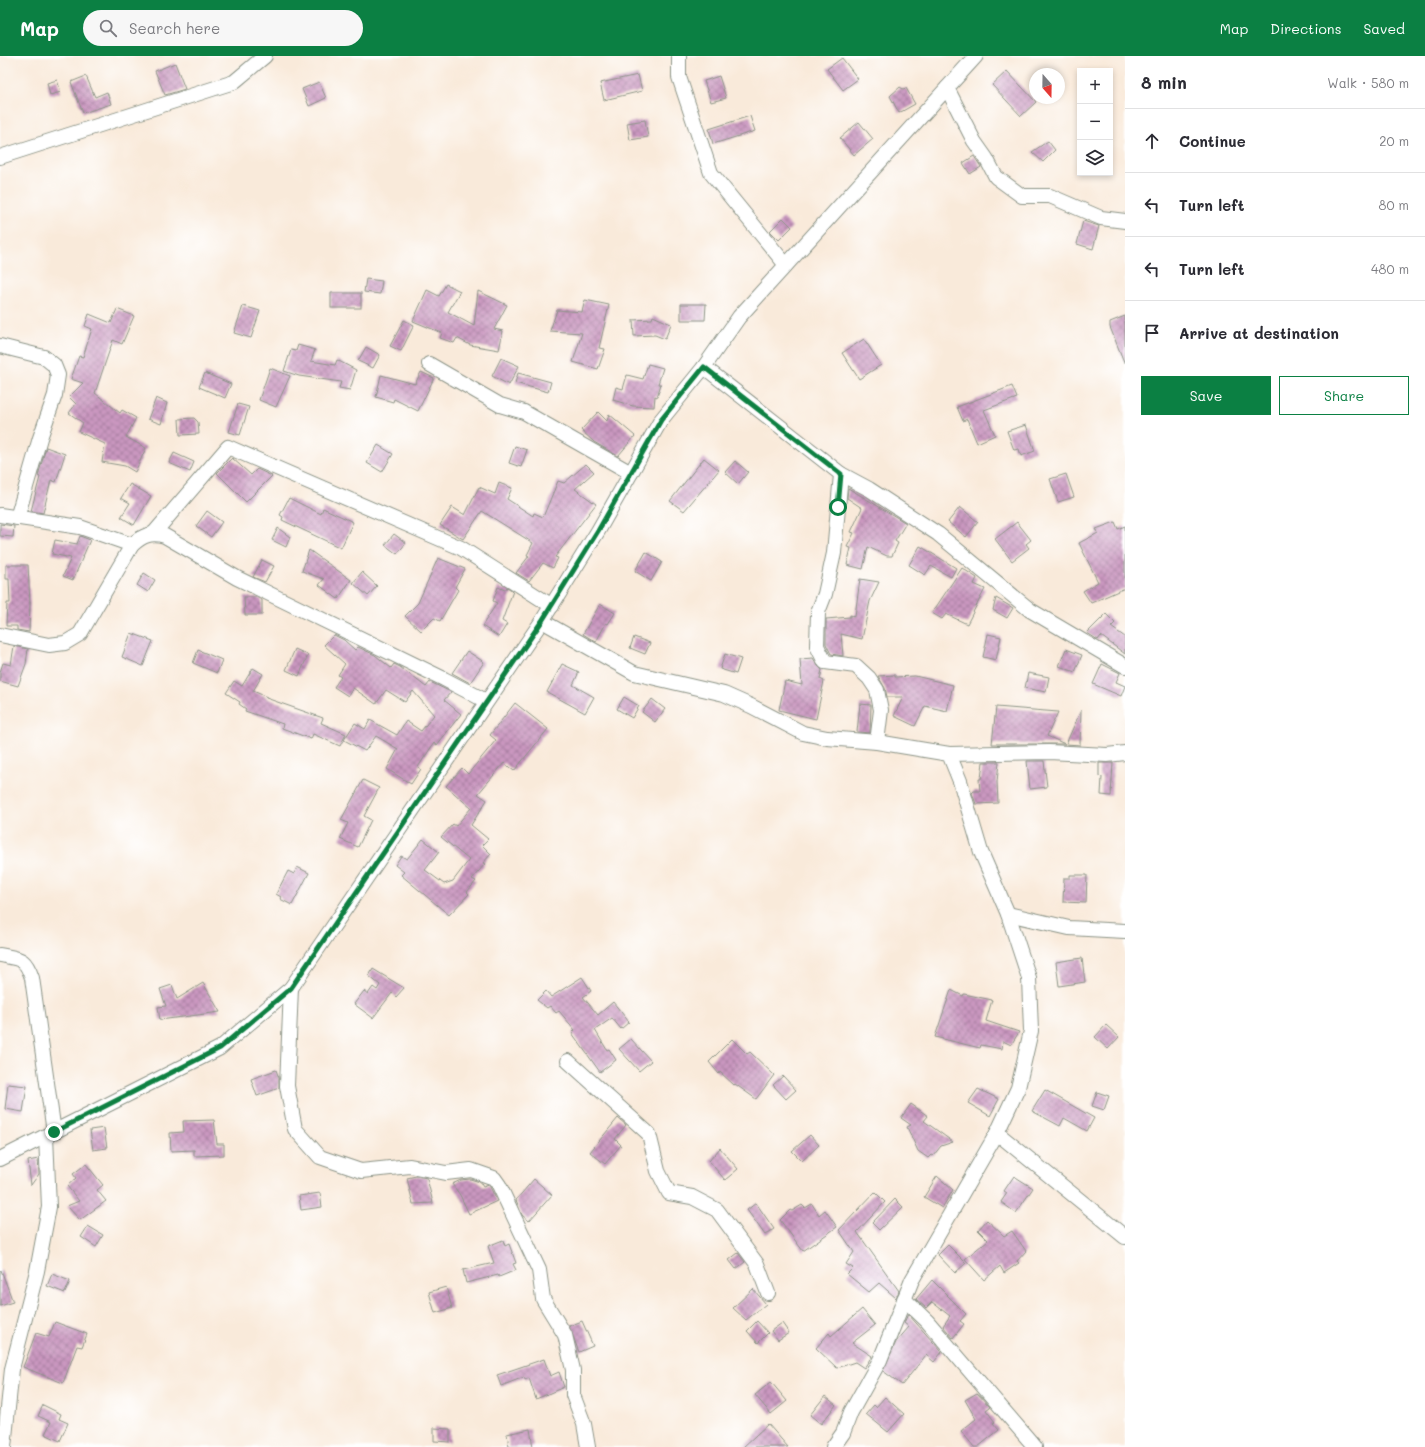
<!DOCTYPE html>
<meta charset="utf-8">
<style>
body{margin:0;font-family:Mali,sans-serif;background:#f7f7f7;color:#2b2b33}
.controls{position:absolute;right:12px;top:12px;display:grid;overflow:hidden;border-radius:0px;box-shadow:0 2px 6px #0003}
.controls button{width:36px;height:36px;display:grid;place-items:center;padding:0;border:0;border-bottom:1px solid #e1e1e2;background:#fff;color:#2b2b33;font:20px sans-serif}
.compass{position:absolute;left:1029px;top:12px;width:36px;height:36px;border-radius:50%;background:#fff;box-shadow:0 2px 6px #0003;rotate:160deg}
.stop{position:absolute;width:12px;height:12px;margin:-9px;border:3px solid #0b8043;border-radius:50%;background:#fff}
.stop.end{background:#0b8043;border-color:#fff;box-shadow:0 1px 4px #0008}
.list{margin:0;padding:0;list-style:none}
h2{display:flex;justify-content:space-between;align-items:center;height:52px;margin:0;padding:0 16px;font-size:17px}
h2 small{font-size:13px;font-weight:400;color:#7c7c81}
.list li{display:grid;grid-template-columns:26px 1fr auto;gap:12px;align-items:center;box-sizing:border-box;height:64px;padding:0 16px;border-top:1px solid #e1e1e2}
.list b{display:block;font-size:15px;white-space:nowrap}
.list em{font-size:13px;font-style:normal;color:#7c7c81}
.actions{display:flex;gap:8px;padding:12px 16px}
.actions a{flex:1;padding:9px 0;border:1px solid #0b8043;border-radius:0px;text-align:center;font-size:14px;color:#0b8043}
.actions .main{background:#0b8043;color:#fff}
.icon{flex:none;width:22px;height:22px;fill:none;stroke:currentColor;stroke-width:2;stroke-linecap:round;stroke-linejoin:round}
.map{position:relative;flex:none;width:1125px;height:1391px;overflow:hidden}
header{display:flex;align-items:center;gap:24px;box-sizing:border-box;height:56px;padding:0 20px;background:#0b8043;color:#fff}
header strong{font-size:19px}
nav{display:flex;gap:22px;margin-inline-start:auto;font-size:14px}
.search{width:280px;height:36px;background:#f7f7f7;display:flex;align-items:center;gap:10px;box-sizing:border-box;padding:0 14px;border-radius:22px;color:#7c7c81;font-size:15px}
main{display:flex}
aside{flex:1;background:#fff}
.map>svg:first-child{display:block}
.building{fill:url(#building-cross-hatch)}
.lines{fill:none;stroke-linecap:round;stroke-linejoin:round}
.street-casing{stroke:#8c9487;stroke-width:16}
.street{stroke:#fff;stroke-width:14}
.route{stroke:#0b8043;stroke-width:5}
</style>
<header>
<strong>Map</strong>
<div class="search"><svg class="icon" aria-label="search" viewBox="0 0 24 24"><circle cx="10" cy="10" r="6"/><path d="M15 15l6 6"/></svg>Search here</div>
<nav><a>Map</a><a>Directions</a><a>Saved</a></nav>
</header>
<main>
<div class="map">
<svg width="1125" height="1391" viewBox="0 0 1125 1391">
<defs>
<pattern id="building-cross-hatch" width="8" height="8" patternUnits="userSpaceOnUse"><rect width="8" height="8" fill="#ca97c0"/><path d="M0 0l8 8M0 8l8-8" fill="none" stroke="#a37c9d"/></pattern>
</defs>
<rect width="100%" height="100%" fill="#fff"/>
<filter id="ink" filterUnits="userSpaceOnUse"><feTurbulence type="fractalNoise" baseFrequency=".025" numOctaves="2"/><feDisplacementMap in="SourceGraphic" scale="8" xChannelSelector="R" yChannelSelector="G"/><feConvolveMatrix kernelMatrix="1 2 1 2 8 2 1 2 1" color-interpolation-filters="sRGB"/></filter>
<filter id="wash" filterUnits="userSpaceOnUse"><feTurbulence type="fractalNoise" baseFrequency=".012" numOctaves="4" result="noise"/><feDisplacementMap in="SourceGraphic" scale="16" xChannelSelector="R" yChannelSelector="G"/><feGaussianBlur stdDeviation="0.9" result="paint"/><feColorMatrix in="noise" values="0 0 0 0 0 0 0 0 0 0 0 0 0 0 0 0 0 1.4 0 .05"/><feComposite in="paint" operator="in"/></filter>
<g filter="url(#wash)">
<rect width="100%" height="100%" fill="#f9eada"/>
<g id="blocks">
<g class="building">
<path d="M842,2l16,21 -15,11 -16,-21z"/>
<path d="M175,7l10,26 -20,6 -10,-24z"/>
<path d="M1007,15l29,31 -15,14 -29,-31z"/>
<path d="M638,19l4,16 -38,9 -4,-17z"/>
<path d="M86,20l9,21 12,-5 4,12 -28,9 -12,-31z"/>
<path d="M719,20l7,22 -15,4 -7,-21z"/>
<path d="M57,24l4,12 -11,3 -3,-12z"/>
<path d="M319,26l7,16 -17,8 -7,-17z"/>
<path d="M900,31l3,2 3,-1 9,16 -16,9 -9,-17z"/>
<path d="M750,60l5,15 -42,13 -4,-15z"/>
<path d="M645,64l3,17 -18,3 -3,-17z"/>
<path d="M859,66l14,17 -19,16 -14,-17z"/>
<path d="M1048,85l7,9 -12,12 -11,-10z"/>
<path d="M974,100l7,11 -11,7 -7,-11z"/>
<path d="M783,162l9,9 -13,13 -9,-9z"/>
<path d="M1083,165l16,5 -6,23 -16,-5z"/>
<path d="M366,223l16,2 -2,13 -16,-2z"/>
<path d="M446,228l14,7 -12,21 26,14 4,-35 29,14 -13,24 9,2 -4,19 -29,-5 -13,-7 -3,5 -14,-5 2,-5 -29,-12 14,-31 12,6z"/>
<rect x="331" y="237" width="30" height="15"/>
<path d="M585,244l24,5 -10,43 6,1 -7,20 -25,-7 9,-29 -32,-2 7,-21 25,2z"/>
<path d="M681,248h25l-1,16h-24z"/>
<path d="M243,250l17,5 -9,27 -17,-5z"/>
<path d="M117,253l17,7 -12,28 -9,-4 -18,53 25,20 2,-3 14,8 -10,19 20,11 -11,24 -10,-6 -23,-4 3,-18 -26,-12 4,-9 -14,-10 7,-9 -7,-7 14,-14 -12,-4 8,-23 4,1 9,-28 -7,-3 4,-12 22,9z"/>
<path d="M653,260l18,8 -6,15 -10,-4 -21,1 -1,-16 19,-1z"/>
<path d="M1125,260v46h-1l-14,-35v-5z"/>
<path d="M404,264l10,5 -13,26 -11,-5z"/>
<path d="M864,283l17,26 -22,14 -17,-26z"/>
<path d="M298,289l17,5 -4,11 24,4 2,-5 19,10 -6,20 -11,-2 2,-6 -42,-6 -15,-5 7,-21 5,1z"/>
<path d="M366,291l14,8 -7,13 -15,-7z"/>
<path d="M501,302l18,8 -10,19 -17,-9z"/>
<path d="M648,308l15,4 -5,16h3l-4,13 -2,-1 -1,11 -21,-1 -20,-6 3,-13 7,2 4,-14 16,4z"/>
<path d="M270,312l20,8 -14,31 -17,-7z"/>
<path d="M421,316l13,6 -16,33 -24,-12 -1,3 -17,-5 5,-22 34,9z"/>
<path d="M205,317l26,11 -6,14 -26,-11z"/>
<path d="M518,317l33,9 -3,10 -33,-9z"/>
<path d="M1012,330l5,12 -33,12 11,25 -18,8 -10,-24 -4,2 -6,-14z"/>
<path d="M156,342l11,5 -6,21 -13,-5z"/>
<path d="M238,348l11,3 -9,28 -11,-3z"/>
<path d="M598,356l9,9 2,-7 26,22 -17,20 -24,-14 -13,-12z"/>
<path d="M194,362l4,4 1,12 -19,1 -1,-16z"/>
<path d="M1026,369l9,26 -14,5 -2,-7 -5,1 -7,-19z"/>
<path d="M378,389l15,9 -11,18 -15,-9z"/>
<path d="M515,390l12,4 -6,17 -12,-4z"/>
<path d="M46,391l19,7 -9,28 -5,-2 -8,33 -12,-2 9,-34 -2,-1z"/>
<path d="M174,397l20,9 -4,10 -21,-9z"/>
<path d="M232,402l19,17 6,-6 15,7 -26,26 -29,-29z"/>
<path d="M704,402l15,12 -35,41 -14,-10z"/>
<path d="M735,405l13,11 -10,12 -13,-12z"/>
<path d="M586,408l8,8 -19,17 21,15 -41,53 3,1 -5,10 -10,-5 -14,18 -13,-8 13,-17 -2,-1 6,-12 -51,-32 -19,28 -23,-14 12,-18 13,8 14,-28 16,7 4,-11 13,5 -5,11 26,17 1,-3 9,4 15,-36 6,2z"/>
<path d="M1066,418l8,23 -16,5 -8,-23z"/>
<path d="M130,428l21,12 -17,29 -13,-8 9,-14 -9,-5z"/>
<path d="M848,432l58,35 -11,18 3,2 -6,13h-5l-19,-9 -5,22 -16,-4 4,-17 -4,-1 7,-14 -3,-1 11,-24 -15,-10z"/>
<path d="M289,442l32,16 2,-6 30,14 -12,26 -59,-28 1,-3 -3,-2z"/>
<path d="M960,451l18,15 -12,15 -18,-15z"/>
<path d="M207,455l15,11 -11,15 -15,-11z"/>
<path d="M1017,466l14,18 -5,4 3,4 -17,13 -17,-22z"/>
<path d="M1115,466l3,7 7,-3v62l-34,15 -8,-12 15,-9 -19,-39 19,-10 -2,-4z"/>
<path d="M0,468l14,2 -1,11 -13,-1z"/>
<path d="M278,472l12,9 -4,10 -14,-7z"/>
<path d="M394,478l12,9 -9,11 -12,-9z"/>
<path d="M80,480l10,4 -17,40 -10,-4 8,-18 -19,-4 3,-14 22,4z"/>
<path d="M920,490l36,22 -5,9 -20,-11 -6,9 -16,-10z"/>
<path d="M309,494l42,30 -13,19 -19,-14 5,-6 -22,-8z"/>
<path d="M646,496l16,10 -11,19 -16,-10z"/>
<path d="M438,502l27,11 -10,18 3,3 -18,31 -6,-3 -13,13 -16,-15 13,-13z"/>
<path d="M262,504l12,6 -9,16 -12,-5z"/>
<path d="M6,509h22l2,39 -1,28 -12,-2v-4h-11l1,-23h3l-1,-24h-3z"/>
<path d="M962,512l15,10 -3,6 11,5 -18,35 -21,-10 -4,5 -10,-6z"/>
<path d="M362,516l15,14 -9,10 -15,-13z"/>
<path d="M144,517l11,7 -7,12 -11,-7z"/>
<path d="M860,523l19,3 -9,19 -8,38 -21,-5 2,22 -12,-2 -5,-10v-25l24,-2v-2l5,1z"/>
<path d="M498,531l7,3 2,-3 6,4 -11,30 5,3 -8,13 -17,-11 15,-23 -4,-2z"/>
<path d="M244,541h12l6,3v15h-17z"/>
<path d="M996,542l17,10 -6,10 -14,-8z"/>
<path d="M600,548l15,9 -7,11 -2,-1 -10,19 -13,-8z"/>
<path d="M1106,558l9,9 -4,4 14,10v17l-24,-18 -3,4 -11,-7z"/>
<path d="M131,577l22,8 -10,25 -21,-9z"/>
<path d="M988,578l13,3 -5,23 -13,-3z"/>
<path d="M334,579l10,5 11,10 3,-3 17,8 16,13 3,-4 6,3 26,20 4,-5 21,10 -7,8 17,14 -24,31 -3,-2 -16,24 3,2 -10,15 -24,-15 11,-20 -22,-13 -11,15 -21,-11 11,-17 10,6 5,-9 27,15 9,-14 15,10 13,-16 -21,-24 -8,11 -19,-12 -10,14 -23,-16 -5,8 -14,-9 7,-10 -3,-2 7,-11 -21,-19z"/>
<path d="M634,581l16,6 -5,11 -15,-6z"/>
<path d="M14,590l14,3 -2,15 -8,22 -18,-5v-9l3,-9 8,2z"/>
<path d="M295,593l13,6 -9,21 -13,-6z"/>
<path d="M1066,593l16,6 -7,17 -16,-6z"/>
<path d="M198,594l24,10 -5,13 -24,-10z"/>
<path d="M467,595l17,11 -14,21 -18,-10z"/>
<path d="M725,598l16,5 -5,15 -16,-5z"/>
<path d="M813,602l5,8 4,4 -2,9 4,2 -8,38 -37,-9 6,-29 17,4 -2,-26z"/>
<path d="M562,608l17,8 -6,13 21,12 -9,16 -38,-21z"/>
<path d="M1102,608l18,9 -4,9 9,4 -4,10 -28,-12z"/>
<path d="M253,612l10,6 -10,17 14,6 -1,1 57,20 -2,5 25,11 -6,12 -27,-12 -2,5 -29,-11 1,-4 -38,-13 1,-2 -7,-5 1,-2 -14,-9 8,-12 8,5z"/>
<path d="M1028,617l21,4 -3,15 -21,-4z"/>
<path d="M895,619v2l20,-1 38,9 -6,26 -22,-5 -10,20 -21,-10 9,-19h-16l-2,-9 -7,-12z"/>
<path d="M624,641l15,9 -7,12 -15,-9z"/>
<path d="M652,643l13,10 -10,13 -13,-10z"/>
<path d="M515,647l33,26 -34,42 -10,-8 -26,31 9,6 -16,25 17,14 -6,6 9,9 -8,9 2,1 -13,15 4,2 -9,11 2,2 -20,21 -48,-40 3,-3 -9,-7 6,-9 6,3 16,-20 16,13 -14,18 19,14 9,-3 16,-21 -28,-23 12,-13 3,2 15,-18 -25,-22 16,-18 6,6 28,-34 -6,-5z"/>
<path d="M860,648l11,1 -1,28 -13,-1z"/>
<path d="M996,651l62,5 -11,24 18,8h-73z"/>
<path d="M1081,654l-1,35 -14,-1z"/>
<path d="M1027,705h17l3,26 -17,2z"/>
<path d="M983,706h16l-2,20 1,21 -22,1 -4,-11 2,-2h6l-1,-12h2z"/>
<path d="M1099,707h14l-2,33 -10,-1 1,-18 -3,-1z"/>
<path d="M363,724l16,8 -15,28 7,4 -13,27 -18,-8 8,-16 -7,-3z"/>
<path d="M297,811l12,6 -17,32 -12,-6 1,-2 -5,-3 12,-23 6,3z"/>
<path d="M1070,819h17l-1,28 -23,-1 1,-24h6z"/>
<path d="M1082,902l3,24 -26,4 -3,-24z"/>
<path d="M373,913l31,19 -8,9 -4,-4 -19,25 -19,-14 10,-13 4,3 5,-7 4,3 3,-5 -11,-9z"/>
<path d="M582,921l9,14 -8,6 15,18 15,-13 16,20 -8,7 -9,-11 -17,12 12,20 2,-1 7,11 -16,12 -28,-39 3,-3 -16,-19 -3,2 -6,-7 -3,2 -10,-8 9,-9 5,6z"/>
<path d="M203,927l17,29 -60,8 -2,-13 8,-1 -6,-17 12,-4 5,14z"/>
<path d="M951,934l12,6 1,-2 28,6 -6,21 33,11 -8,13 -8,-4 -1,8 -21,-4 -1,3 -45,-11z"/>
<path d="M1106,969l13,12 -11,12 -13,-12z"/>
<path d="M631,983l20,22 -12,10 -20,-22z"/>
<path d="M732,983l15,15 3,-2 24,23 -18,24 -21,-15 -1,1 -14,-13 -1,2 -10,-12z"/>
<path d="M276,1014l3,8v10l-22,8 -6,-17z"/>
<path d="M783,1020l13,14 -10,9 -13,-14z"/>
<path d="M8,1028l19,2 -4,26 -18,-3z"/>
<path d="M978,1033l21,10 -9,17 -22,-13z"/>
<path d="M1045,1034l49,28 -7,13 -23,-13 -4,8 -28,-15z"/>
<path d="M1097,1036l12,4 -5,14 -12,-4z"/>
<path d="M911,1048l17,12 -4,5 29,21 -12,4 -8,10 -2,-1 -3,3 -10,-7 -11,-24 4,-2 -10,-7z"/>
<path d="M618,1062l8,7 -11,14 6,6 -16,19 -15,-12z"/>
<path d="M214,1064l3,24h7v11l-30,1v-6l-23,1 -1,-18 14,-1 -1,-11z"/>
<path d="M104,1072l3,20 -14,2 -3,-20z"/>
<path d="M810,1079l9,10 -17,16 -10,-10z"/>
<path d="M720,1092l18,21 -13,11 -16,-19z"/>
<path d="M38,1103l1,15 -8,11 -3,-24z"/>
<path d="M86,1108l17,21 -6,5 9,11 -26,19 -13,-14 12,-5 -12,-15 9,-8 -3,-4z"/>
<path d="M416,1120l11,2 6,25 -20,1 -6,-26z"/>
<path d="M937,1120l16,14 -11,18 -18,-11z"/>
<path d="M1014,1120l19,12 -17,25 -15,-11 6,-9 -3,-2z"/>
<path d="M470,1123l10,3 3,5 6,-2 8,16 -28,13 -9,-19 -8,-11 9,-4z"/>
<path d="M534,1123l18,16 -23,26 -7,-6 -6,-15z"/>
<path d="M875,1136l10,10 -28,30 42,59 -3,7 -17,-15 -10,9 -22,-18 6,-6 -7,-4 8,-12 -15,-22z"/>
<path d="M320,1137l2,14 -21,3 -2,-14z"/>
<path d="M895,1143l8,8 -24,23 -7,-7z"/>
<path d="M756,1147l18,26 -9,6 -18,-25z"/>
<path d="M812,1148l7,11 6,-5 12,17 -34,24 -23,-31 10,-10 2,1 10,-6 3,3z"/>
<path d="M987,1164l17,16 8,-5 14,20 -9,10 2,2 -15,10 -4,-7 -16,14 -19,-21 23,-19 -10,-10z"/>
<path d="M88,1170l15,9 -7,12 -15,-10z"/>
<path d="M503,1184l2,6 4,-2 7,19 -3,1 3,6 -17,7 -1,-2 -32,8 -3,-13 31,-7 -6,-17z"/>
<path d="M948,1189l18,18 -11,10 -17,-18z"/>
<path d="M738,1197l7,9 -9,7 -7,-9z"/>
<path d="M1,1214l12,32 -13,4v-35z"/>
<path d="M52,1218l18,7 -5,12 -18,-7z"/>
<path d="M932,1224l34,34 -6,7 4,3 -11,14 -10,-12 7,-10 -18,-14 -6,6 -10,-9z"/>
<path d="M446,1231l6,21 -17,5 -6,-21z"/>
<path d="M753,1233l13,15 -20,16 -13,-12z"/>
<path d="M862,1253l13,16 -23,18 20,13 -8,12 -9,-6 -18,6 -21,-20 13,-15 2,3z"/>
<path d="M908,1258l34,38 -8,10 -8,-7 -24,30 -19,-14 13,-29 13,-15 -5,-4z"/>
<path d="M582,1265l11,25 -14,6 -10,-26z"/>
<path d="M757,1265l11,12 -10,10 -11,-12z"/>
<path d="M55,1266l32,12 -5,13 -5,-1 -14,37 -40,-16 13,-34 13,4z"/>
<path d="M782,1267l7,10 -11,7 -7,-9z"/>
<path d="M544,1303l6,17 9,-4 5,15 -28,12 -7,-21 -4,2 -1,-3 -23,9 -4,-11z"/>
<path d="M771,1326l16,19 -16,13 -16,-19z"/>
<path d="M977,1337l13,14 -4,3 9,12 -2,1 6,7 -21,17h-4l-13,-16 15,-12 -11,-19z"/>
<path d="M825,1340l11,9 -15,19 -11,-9z"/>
<path d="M885,1341l19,17 -16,18 -22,-18 8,-9 2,2z"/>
<path d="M43,1349l18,9 -2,5 9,4 -8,18 -15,-7 6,-12 -13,-6z"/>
<path d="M768,1368l20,23h-45z"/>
<path d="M434,1372l16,1v13l-16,-1z"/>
<path d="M530,1373l3,18h-24l-2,-13z"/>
</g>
</g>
</g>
<g filter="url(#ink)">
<use href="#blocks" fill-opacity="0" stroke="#8c9487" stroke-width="1"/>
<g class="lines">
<g class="street-casing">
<g id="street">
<path d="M679,0v21l32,96 75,92"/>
<path d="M947,32l27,53 12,17 10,19 26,19h28l51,22 24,3"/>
<path d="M0,101l234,-75 31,-26"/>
<path d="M0,290l44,11 10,8 4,10 -3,20 -15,43 -23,80"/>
<path d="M429,308l71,41 24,7 107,61"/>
<path d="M704,311l137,107 -7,79 -9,41 -7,18 -1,34 8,16 31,4 13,12 8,12 4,20 -4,32"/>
<path d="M841,418l28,15 69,45 92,76 95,56"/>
<path d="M0,459l80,12 52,18"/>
<path d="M154,477l74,-86 233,101 91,58"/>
<path d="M542,565l92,52 90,21 27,12 52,27 24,5 50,4 72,12 11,27 21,71 27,62 21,64 2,53 -13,57 -21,45 -85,147 -32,80 -29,52 -8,21 -10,14"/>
<path d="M0,579l49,10 16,-2 15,-9 52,-89c11,-10 19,-13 33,-9l72,42 207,101 42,22"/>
<path d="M949,698l100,-2 58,3 18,-2"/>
<path d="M1008,858l61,14 56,3"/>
<path d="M0,899c20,4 25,2 32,23l22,154"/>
<path d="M291,932l-4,98 8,43 25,28 41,14 49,-5 36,7 25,-3 23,8 5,7 40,85 4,29 22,36 8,35v25l11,29 4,23"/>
<path d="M568,1005l81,73 9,37 11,22 23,4 25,13 40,54 11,29"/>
<path d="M997,1077l128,104"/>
<path d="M0,1103l220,-111 71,-60 251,-367 56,-90 63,-111 43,-53 35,-50 237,-261"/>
<path d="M904,1243l23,22 108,126"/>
<path d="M4,1391l8,-78 25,-98 12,-64 -3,-71"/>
</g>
</g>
<use href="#street" class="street"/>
</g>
</g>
<g class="lines" filter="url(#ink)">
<path class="route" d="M54,1076l166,-84 71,-60 251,-367 56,-90 63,-111 43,-53 137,107 -3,33"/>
</g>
</svg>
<div class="controls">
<button>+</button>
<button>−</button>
<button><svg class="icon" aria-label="layers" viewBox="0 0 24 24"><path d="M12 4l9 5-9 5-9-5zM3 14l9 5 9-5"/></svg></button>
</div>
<svg class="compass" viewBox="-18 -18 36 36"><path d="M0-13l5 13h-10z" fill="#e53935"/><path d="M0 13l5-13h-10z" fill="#7c7c81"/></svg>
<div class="stop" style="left:838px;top:451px"></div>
<div class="stop end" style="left:54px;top:1076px"></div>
</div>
<aside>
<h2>8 min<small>Walk · 580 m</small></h2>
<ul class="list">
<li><svg class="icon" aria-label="ahead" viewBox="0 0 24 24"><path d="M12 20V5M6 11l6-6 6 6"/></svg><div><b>Continue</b></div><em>20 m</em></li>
<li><svg class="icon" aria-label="left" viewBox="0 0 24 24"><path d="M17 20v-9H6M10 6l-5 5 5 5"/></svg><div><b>Turn left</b></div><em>80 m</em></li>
<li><svg class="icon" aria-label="left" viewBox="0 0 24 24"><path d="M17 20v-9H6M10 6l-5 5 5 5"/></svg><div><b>Turn left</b></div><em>480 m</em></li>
<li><svg class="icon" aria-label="arrive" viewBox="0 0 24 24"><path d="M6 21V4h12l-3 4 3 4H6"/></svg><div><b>Arrive at destination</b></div></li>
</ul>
<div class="actions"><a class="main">Save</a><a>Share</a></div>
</aside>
</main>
